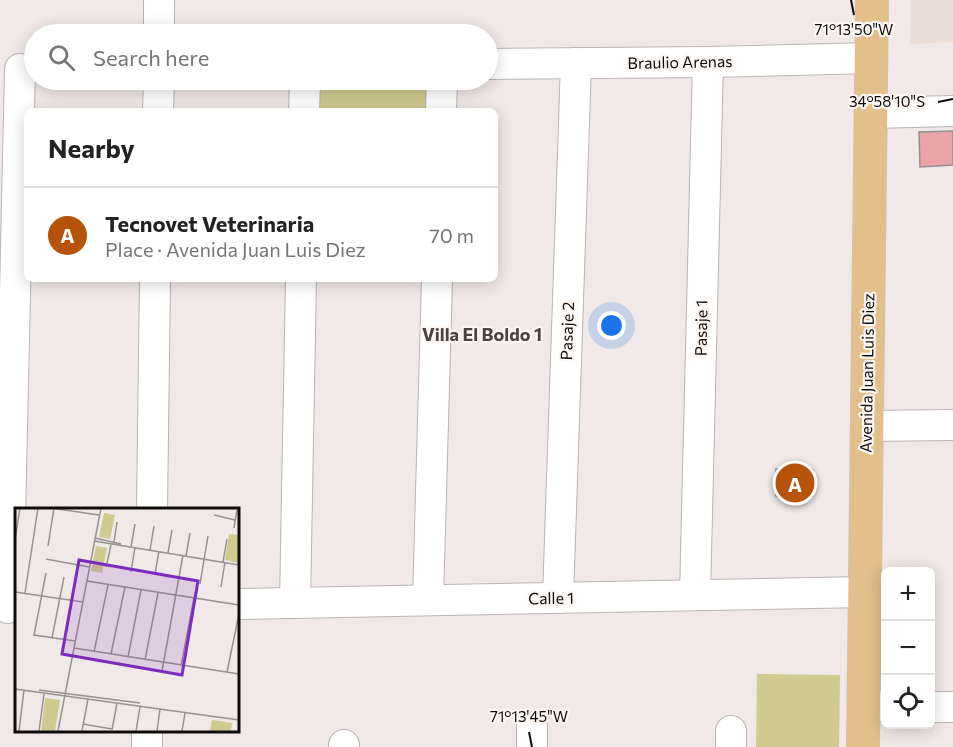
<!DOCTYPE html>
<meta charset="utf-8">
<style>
body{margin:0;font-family:Commissioner,sans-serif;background:#f2f2f2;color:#222}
.controls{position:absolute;right:18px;bottom:18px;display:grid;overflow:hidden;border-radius:9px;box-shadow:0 3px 15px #0003}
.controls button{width:54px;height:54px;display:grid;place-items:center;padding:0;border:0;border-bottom:2px solid #e0e0e0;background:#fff;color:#222;font:30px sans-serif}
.you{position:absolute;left:612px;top:326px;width:21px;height:21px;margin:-15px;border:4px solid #fff;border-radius:50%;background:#1a73e8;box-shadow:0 0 0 9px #1a73e833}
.badge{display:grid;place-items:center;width:39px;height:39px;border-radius:50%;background:#b45309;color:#fff;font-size:20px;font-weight:700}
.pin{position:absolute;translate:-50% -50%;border:3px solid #fff;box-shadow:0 2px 6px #0006}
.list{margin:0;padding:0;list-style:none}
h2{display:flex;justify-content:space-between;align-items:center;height:78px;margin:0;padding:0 24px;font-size:26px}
h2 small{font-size:20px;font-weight:400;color:#767676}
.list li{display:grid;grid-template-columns:39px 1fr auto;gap:18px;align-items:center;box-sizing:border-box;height:96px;padding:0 24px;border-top:2px solid #e0e0e0}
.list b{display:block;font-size:22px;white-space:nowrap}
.list p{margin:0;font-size:20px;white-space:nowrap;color:#767676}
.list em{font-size:20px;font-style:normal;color:#767676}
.icon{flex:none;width:33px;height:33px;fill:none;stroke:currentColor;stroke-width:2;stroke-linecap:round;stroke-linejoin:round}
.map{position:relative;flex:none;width:953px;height:747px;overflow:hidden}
.search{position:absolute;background:#fff;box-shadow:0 3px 15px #0003;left:24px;top:24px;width:474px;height:66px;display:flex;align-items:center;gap:15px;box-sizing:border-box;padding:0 21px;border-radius:33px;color:#767676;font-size:22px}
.panel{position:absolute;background:#fff;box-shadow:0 3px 15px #0003;left:24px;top:108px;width:474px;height:174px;border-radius:9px}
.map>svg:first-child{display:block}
.built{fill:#eadcd6}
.green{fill:#d0c990}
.building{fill:#eaa4a5;stroke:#968f8f;stroke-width:1.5}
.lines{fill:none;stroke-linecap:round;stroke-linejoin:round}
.minor-casing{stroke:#bab4b2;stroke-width:32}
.major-casing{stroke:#c5c5c5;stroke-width:34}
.minor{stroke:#fff;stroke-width:30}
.major{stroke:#e2bf8b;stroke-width:33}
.ticks{fill:none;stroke:#0f0d0c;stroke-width:2}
.labels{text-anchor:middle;stroke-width:4.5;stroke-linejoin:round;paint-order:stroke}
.street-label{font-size:16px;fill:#0f0d0c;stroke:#fdf7f4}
.neighbourhood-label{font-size:18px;font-weight:bold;fill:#484341;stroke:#fdf7f4}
.inset-road{fill:none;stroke:#96918f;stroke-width:1.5}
.view{fill:#7b2cbf;fill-opacity:0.15;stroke:#7b2cbf;stroke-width:3}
.inset-edge{fill:none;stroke:#0f0d0c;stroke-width:3}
.ticks-label{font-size:15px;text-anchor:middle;fill:#0f0d0c;stroke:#fdf7f4;stroke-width:4.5;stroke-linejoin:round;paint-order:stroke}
</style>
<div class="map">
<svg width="953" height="747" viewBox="0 0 953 747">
<rect width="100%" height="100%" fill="#f0e9e7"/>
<path class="built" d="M911,0h42v42l-43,2z"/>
<g class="green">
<path d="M314,80h119l-1,31h-117z"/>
<path d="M757,674l83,1 -1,72h-83z"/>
</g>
<g class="building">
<path d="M953,131v34l-33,2 -1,-35z"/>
<path d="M776,469l37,1v26h-37z"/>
</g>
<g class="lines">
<g class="minor-casing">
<g id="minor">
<path d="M159,34v-31"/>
<path d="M488,64l220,-2 164,-4"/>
<path d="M158,111l1,-31"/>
<path d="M304,111l1,-31"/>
<path d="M441,111l1,-31"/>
<path d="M870,113l83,-2"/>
<path d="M866,426l87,-1"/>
<path d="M152,510l3,-231"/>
<path d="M695,595l13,-533"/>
<path d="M558,598l18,-535"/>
<path d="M428,600l9,-321"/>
<path d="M295,603l6,-324"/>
<path d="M237,604l627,-12"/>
<path d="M8,608l12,-539"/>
<path d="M863,706h23"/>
<path d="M930,707h23"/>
<path d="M532,727v20"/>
<path d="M344,745v2"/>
<path d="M147,747v-17"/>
<path d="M731,747v-16"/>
</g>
</g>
<g class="major-casing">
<path id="major" d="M863,747l9,-747"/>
</g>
<use href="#minor" class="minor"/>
<use href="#major" class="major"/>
</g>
<path class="ticks" d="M851,0l3,15M938,102l15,-3M529,732l3,15"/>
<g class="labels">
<g class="street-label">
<text transform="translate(680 62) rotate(-1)" y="6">Braulio Arenas</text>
<text transform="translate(701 328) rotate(-89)" y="6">Pasaje 1</text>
<text transform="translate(567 331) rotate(-88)" y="6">Pasaje 2</text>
<text transform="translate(867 373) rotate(-89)" y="6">Avenida Juan Luis Diez</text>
<text transform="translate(551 598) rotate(-1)" y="6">Calle 1</text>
</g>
<g class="neighbourhood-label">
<text x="482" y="341">Villa El Boldo 1</text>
</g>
</g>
<g transform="translate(15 508)">
<rect width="224" height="224" fill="#f0e9e7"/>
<path d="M89,5l11,2 -5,24 -11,-2zM214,26l9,1v28l-13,-3zM81,38l11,2 -5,25 -11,-2zM30,190l15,2 -5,31h-14zM197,212l20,3 -1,8h-21z" fill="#d0c990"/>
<path class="inset-road" d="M36,0l48,7M199,7l21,5M219,20l3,-18M80,30l26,6M0,32l5,-32M79,33l145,24M99,34l3,-20M33,38l6,-38M116,39l4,-23M135,42l4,-24M153,45l4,-23M171,48l4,-23M31,51l43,8M208,54l4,-23M91,59l5,-22M116,64l4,-25M31,65l-12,62 41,6M140,66l4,-23M72,73l152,24M185,76l8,-48M206,79l4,-25M0,84l68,10M10,85l13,-85M37,130l12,-61M59,140l165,26M79,144l14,-67M96,146l14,-67M113,149l13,-67M130,152l13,-67M166,158l13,-68M147,163l21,-116M212,164l12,-58M0,181l224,31M24,182l101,13M68,216l29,5M97,222l5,-27M4,223l5,-41M24,223l5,-37M43,223l43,-223M67,223l6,-32M121,223l4,-24M142,223l3,-22M167,223l3,-18"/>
<path class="view" d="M64,52l119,21 -16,94 -120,-21z"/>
<rect width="224" height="224" class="inset-edge"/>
</g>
<g class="ticks-label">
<text x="854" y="35">71°13'50"W</text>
<text x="887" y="107">34°58'10"S</text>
<text x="529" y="722">71°13'45"W</text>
</g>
</svg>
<div class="controls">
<button>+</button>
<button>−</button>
<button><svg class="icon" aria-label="locate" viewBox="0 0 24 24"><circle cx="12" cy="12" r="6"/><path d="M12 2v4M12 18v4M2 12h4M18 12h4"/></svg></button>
</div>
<div class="you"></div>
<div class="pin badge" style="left:795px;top:483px">A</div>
<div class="search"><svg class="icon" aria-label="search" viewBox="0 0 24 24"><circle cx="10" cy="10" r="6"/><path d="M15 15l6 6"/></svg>Search here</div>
<section class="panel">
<h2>Nearby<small></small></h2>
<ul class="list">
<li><span class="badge">A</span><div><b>Tecnovet Veterinaria</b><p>Place · Avenida Juan Luis Diez</p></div><em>70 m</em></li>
</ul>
</section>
</div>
